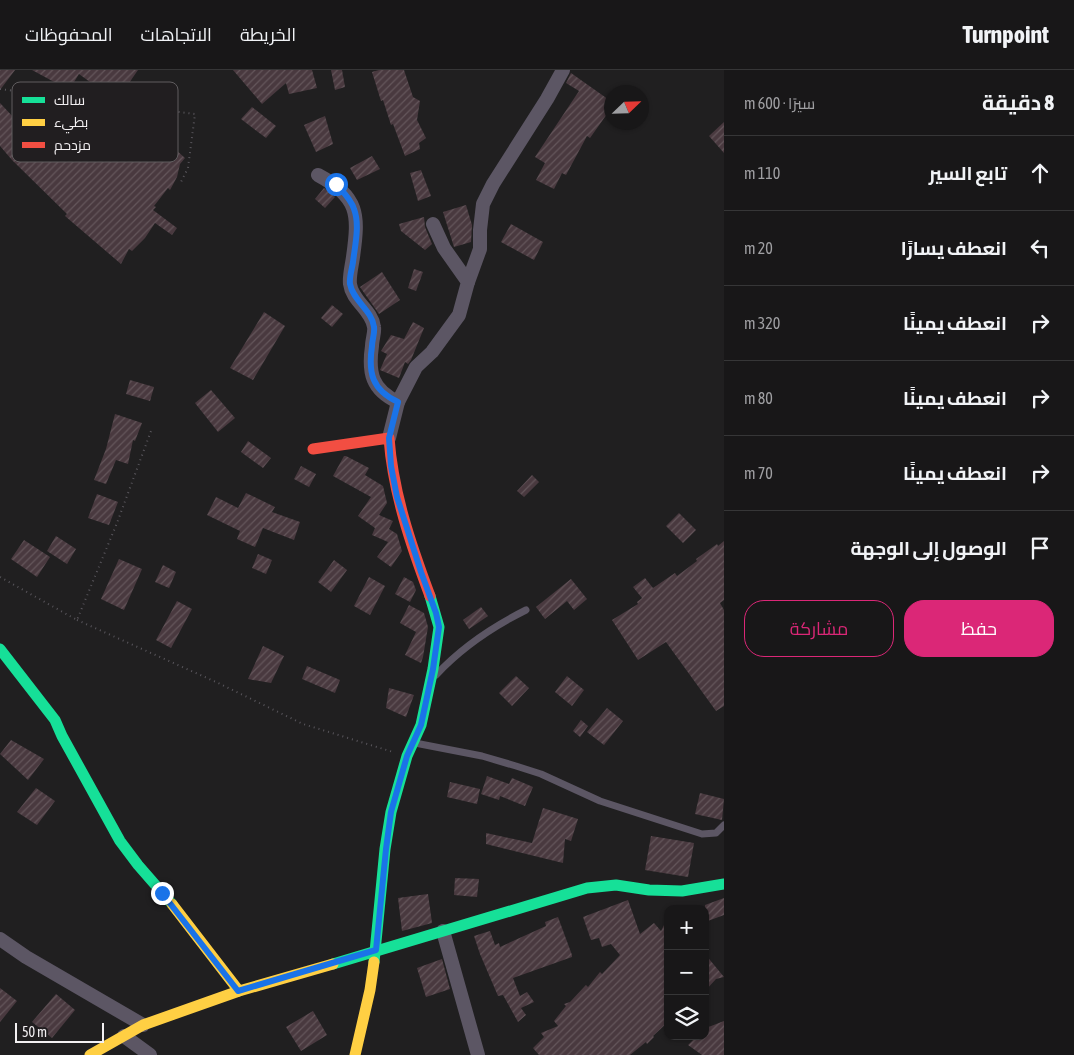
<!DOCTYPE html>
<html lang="ar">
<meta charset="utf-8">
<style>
body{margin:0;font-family:"Asap Condensed",Cairo,sans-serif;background:#252425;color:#f1f3f6;direction:rtl}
.controls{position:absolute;right:15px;bottom:15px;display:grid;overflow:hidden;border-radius:10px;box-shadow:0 1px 4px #0004}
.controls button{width:45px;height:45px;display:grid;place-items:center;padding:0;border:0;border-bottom:1px solid #363637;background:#181718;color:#f1f3f6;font:25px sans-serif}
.compass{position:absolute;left:604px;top:15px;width:45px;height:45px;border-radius:50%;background:#181718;box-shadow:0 1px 4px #0004;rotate:67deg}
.scale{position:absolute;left:15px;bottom:12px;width:89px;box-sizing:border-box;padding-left:5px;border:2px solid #f3f0f2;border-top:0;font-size:14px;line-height:18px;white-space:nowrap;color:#f3f0f2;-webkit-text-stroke:4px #211e20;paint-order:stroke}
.stop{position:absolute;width:15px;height:15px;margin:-11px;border:4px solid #1a73e8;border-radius:50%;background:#fff}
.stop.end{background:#1a73e8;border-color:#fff;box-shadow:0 1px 5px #0008}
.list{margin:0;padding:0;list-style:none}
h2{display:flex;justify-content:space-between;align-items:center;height:65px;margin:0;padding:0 20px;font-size:21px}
h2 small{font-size:16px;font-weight:400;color:#9f9fa2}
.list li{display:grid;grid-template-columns:32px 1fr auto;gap:15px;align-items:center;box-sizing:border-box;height:75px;padding:0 20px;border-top:1px solid #363637}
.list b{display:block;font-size:19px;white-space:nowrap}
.list em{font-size:16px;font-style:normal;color:#9f9fa2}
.actions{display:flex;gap:10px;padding:15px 20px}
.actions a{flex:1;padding:11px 0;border:1px solid #db2777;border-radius:20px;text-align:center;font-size:18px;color:#db2777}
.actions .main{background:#db2777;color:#fff}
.icon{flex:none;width:28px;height:28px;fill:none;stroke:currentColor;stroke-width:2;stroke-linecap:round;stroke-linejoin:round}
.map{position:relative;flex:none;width:724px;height:985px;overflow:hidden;direction:ltr}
header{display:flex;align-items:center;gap:30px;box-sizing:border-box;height:70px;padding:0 25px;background:#181718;border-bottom:1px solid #363637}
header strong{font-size:24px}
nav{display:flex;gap:28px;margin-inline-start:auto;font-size:18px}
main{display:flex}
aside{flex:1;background:#181718}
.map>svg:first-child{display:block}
.building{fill:url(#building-hatch)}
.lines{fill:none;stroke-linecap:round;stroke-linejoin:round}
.path{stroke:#59565c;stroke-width:2;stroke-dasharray:1 4;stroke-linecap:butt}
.lane{stroke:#5c5664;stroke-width:7}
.street{stroke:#5c5664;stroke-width:14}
.fast{stroke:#16e098;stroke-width:11}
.slow{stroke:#ffcf43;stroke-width:11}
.jam{stroke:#f24e42;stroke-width:11}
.route{stroke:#1a73e8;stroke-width:6}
.key{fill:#211e20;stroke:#605d5f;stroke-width:1}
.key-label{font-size:14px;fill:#f3f0f2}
</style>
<header>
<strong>Turnpoint</strong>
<nav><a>الخريطة</a><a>الاتجاهات</a><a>المحفوظات</a></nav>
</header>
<main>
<aside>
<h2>8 دقيقة<small>سيرًا · 600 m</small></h2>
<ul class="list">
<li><svg class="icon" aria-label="ahead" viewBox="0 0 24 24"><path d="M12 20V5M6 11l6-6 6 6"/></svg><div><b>تابع السير</b></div><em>110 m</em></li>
<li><svg class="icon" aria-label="left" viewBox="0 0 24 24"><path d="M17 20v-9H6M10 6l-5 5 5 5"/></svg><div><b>انعطف يسارًا</b></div><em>20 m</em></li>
<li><svg class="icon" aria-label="right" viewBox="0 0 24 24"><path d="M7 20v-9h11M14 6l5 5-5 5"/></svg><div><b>انعطف يمينًا</b></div><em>320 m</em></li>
<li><svg class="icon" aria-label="right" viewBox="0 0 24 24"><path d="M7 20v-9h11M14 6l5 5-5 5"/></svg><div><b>انعطف يمينًا</b></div><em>80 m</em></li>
<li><svg class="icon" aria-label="right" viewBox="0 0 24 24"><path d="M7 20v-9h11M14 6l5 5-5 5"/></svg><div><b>انعطف يمينًا</b></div><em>70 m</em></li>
<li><svg class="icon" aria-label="arrive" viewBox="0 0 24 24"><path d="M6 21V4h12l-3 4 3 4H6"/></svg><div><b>الوصول إلى الوجهة</b></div></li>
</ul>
<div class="actions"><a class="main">حفظ</a><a>مشاركة</a></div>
</aside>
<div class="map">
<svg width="724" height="985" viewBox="0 0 724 985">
<defs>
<pattern id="building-hatch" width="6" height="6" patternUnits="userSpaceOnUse" patternTransform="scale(1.25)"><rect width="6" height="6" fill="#49393f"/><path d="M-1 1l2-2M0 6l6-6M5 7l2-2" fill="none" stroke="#64565b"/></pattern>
</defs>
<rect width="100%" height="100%" fill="#201f20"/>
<g class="building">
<path d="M0,0h15l-15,20z"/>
<path d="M32,0h106l-18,26 -16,-12 -3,6 -22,-16 -10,16z"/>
<path d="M233,0h79l5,18 -28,6 -3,-11 -24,21z"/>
<path d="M331,0h11l3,17 -10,3z"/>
<path d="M379,0h25l9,27 7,4 -3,19 9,18 -7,5 1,6 -15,7 -12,-32 -2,1 -8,-25 -2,1 -9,-29z"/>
<path d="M571,3l41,29v5l-22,31 -3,-2 -21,39 -4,-2 -8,16 -18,-9 9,-17 -10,-6 44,-66 -13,-8z"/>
<path d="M0,33l15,16 15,-14 22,24 22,-22 45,43 14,-19 -3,-3 8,-12 47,42 -5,6 -3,13 -7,13 -2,-2 -14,18 2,1 -3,3 24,18 -5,7 -17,-12 -10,15 -13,13 -3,-2 -8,15 -56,-48 2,-2 -55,-54 -12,-14z"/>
<path d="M252,37l24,19 -10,12 -25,-19z"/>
<path d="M325,46l8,28 -17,8 -12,-27z"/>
<path d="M724,52v31l-15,-17z"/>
<path d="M372,86l8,13 -23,11 -7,-12z"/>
<path d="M421,100l10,26 -13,5 -8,-28z"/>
<path d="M324,118l11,9 -10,11 -10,-9z"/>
<path d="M466,135l6,20 -1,17 -17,5 -11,-35z"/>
<path d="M424,147l1,10 7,17 -7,6 -24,-19 -2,-7z"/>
<path d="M511,154l32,18 -9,18 -33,-18z"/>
<path d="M414,199l9,3 -7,19 -8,-3z"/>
<path d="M382,202l18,28 -21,14 -19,-27z"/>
<path d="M332,235l11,9 -11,13 -11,-9z"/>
<path d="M264,242l21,14 -32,54 -23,-12z"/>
<path d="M413,252l11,6 -13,32 -3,4 -3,-2 -6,16 -19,-8 7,-16 -6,-3 10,-16 13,4z"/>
<path d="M130,310l24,7 -4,14 -24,-7z"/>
<path d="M211,320l24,28 -17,14 -23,-29z"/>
<path d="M115,344l27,9 -7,18 -2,-1 -5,24 -12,-4 -10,24 -12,-4 12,-31z"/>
<path d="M248,371l23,17 -8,10 -22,-16z"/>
<path d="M344,386h2l23,12 -4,7 18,11 4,17 -8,12 14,6 -4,8 8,5 5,17 -11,16 -14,-10 11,-15 -16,-7 3,-7 -17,-12 13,-19 -38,-21z"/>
<path d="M301,396l15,8 -7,13 -15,-8z"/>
<path d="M532,405l7,7 -15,15 -7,-6z"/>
<path d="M246,423l29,14 -3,5 28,10 -6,18 -31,-12 -8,19 -18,-8 3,-8 -33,-16 9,-18 22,11z"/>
<path d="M97,424l21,8 -9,23 -21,-7z"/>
<path d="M679,443l17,17 -13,13 -17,-17z"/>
<path d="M56,466l20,13 -9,15 -20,-13z"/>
<path d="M24,470l26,17 -13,20 -26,-18z"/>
<path d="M724,471v59l-4,3 4,7v96l-8,5 -50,-69 -28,18 -26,-40 26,-16 -1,-2 5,-4 -9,-11 12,-9 8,10 22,-15 2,3 20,-15 -1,-2 21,-15 1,2z"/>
<path d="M258,484l14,6 -6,14 -14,-6z"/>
<path d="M119,489l23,10 -18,41 -23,-11z"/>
<path d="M334,490l13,10 -16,22 -13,-10z"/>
<path d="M163,495l13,7 -7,16 -14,-6z"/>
<path d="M369,507l16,9 -15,29 -16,-9z"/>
<path d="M404,507l9,5 3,8 -6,12 -15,-8z"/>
<path d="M571,509l16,20 -13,11 -7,-9 -22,18 -9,-12z"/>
<path d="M177,531l15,8 -21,39 -15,-8z"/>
<path d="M409,535l15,8 4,14 -5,30 -2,6 -16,-8 11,-23 -16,-9z"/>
<path d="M481,537l7,9 -19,13 -6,-9z"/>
<path d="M263,576l21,10 -13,27 -23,-4z"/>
<path d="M307,596l33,14 -5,13 -33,-14z"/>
<path d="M516,606l13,12 -17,18 -13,-13z"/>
<path d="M567,606l17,14 -12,16 -17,-14z"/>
<path d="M389,618l25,7 -8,22 -20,-9z"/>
<path d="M607,638l16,13 -19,24 -17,-13z"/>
<path d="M581,650l7,6 -8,11 -7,-6z"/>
<path d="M11,670l33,19 -16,21 -28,-26z"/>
<path d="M487,706l22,8 3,-6 21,9 -8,19 -25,-10 -1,4 -18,-6z"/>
<path d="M450,712l30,7 -3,15 -30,-7z"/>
<path d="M36,718l19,13 -18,24 -20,-13z"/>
<path d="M700,723l24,6 -2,21 -27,-6z"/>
<path d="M543,738l35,11 -7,22 -6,-2 -2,24 -77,-19v-11l46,10z"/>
<path d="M651,766l43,7 -6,34 -43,-7z"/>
<path d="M455,808l24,1 -2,18 -23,-2z"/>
<path d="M428,824l4,29 -30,8 -4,-33z"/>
<path d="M724,828v17l-19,7v-17z"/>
<path d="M628,830l12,34 14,-11 7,8 7,-14v105l-15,14 1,1 -7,7 -1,-2 -16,13h-91l-6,-7 11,-11 -3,-4 17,-7 -4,-5 12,-15 -2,-2 6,-2 16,-17 2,2 12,-15 2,2 18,-19 -9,-11 -9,3 -3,-9 -8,2 -8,-23z"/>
<path d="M558,847l14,38v2l-59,21 7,18 7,-4 7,10 -13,6 5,7 -8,7 -15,-27 -5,1 -18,-42 -6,-18 16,-5 5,14 4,-2 1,4 46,-21 -1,-4z"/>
<path d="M705,884l19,23 -8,2 -11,12z"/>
<path d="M442,889l8,30 -24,8 -9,-29z"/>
<path d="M0,918l17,13 -17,21z"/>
<path d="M56,924l19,16 -23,28 -20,-16z"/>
<path d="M313,941l14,24 -26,16 -15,-24z"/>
<path d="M724,951v34h-22l-14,-10 9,-9h8l1,-8z"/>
</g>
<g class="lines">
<g class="path">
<path d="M0,19l195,25 -7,54 -8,16"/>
<path d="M0,507l77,43 40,-97 34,-92"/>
<path d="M77,550l139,62 87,42 90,28"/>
</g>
<g class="lane">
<path d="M436,605c26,-28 56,-48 90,-65"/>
<path d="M415,673l67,13 34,10 25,8 59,27 102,33 14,-1 8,-8"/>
</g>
<g class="street">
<path d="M318,105c41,22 41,39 35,82 -1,8 -4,19 -3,27 2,17 22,26 24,43 1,5 -2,13 -2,19 -4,27 0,44 26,56l-9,36"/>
<path d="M468,212l12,-33v-19l3,-26 10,-20 54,-85 16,-29"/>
<path d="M398,332l18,-35 16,-15 27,-37 9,-33 -24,-34 -11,-24"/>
<path d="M443,861l35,124"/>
<path d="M0,869l26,18 117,68"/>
<path d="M124,966l26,19"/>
</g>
<g class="fast">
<path d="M0,579l55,71 7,16 58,105 18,24 34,39"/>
<path d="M374,892l11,-113 6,-37 16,-56 14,-31 12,-56 6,-42 -9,-31"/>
<path d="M333,894l254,-76 29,-3 33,5 33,1 42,-7"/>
</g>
<g class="slow">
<path d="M172,834l67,87"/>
<path d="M90,985l53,-30 96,-34 94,-27"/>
<path d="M355,985l15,-65 4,-28"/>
</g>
<path class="jam" d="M313,379l76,-11c4,55 22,107 41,158"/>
</g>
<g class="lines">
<path class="route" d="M162,823l76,98 138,-41 10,-101 5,-37 16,-56 14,-31 12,-56 6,-42 -3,-14 -15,-41 -24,-75 -6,-31 -2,-28 9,-36c-26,-12 -30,-29 -26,-56 0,-6 3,-13 2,-19 -2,-17 -21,-26 -24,-43 -1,-6 2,-15 3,-22 2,-17 7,-37 1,-53 -3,-10 -12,-18 -18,-25"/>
</g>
<rect x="12" y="12" width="166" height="80" rx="8" class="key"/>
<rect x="22" y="27" width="23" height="6" fill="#16e098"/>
<rect x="22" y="49" width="23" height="7" fill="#ffcf43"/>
<rect x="22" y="72" width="23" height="6" fill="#f24e42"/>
<g class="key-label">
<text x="54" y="35">سالك</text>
<text x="54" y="57">بطيء</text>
<text x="54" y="80">مزدحم</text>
</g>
</svg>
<div class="controls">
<button>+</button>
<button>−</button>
<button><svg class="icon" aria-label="layers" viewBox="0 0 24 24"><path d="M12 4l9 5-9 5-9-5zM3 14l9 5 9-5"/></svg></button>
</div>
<svg class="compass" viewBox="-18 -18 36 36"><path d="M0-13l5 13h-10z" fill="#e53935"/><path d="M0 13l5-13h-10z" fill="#9f9fa2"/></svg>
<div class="scale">50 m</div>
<div class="stop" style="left:336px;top:114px"></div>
<div class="stop end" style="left:162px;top:823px"></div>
</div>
</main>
